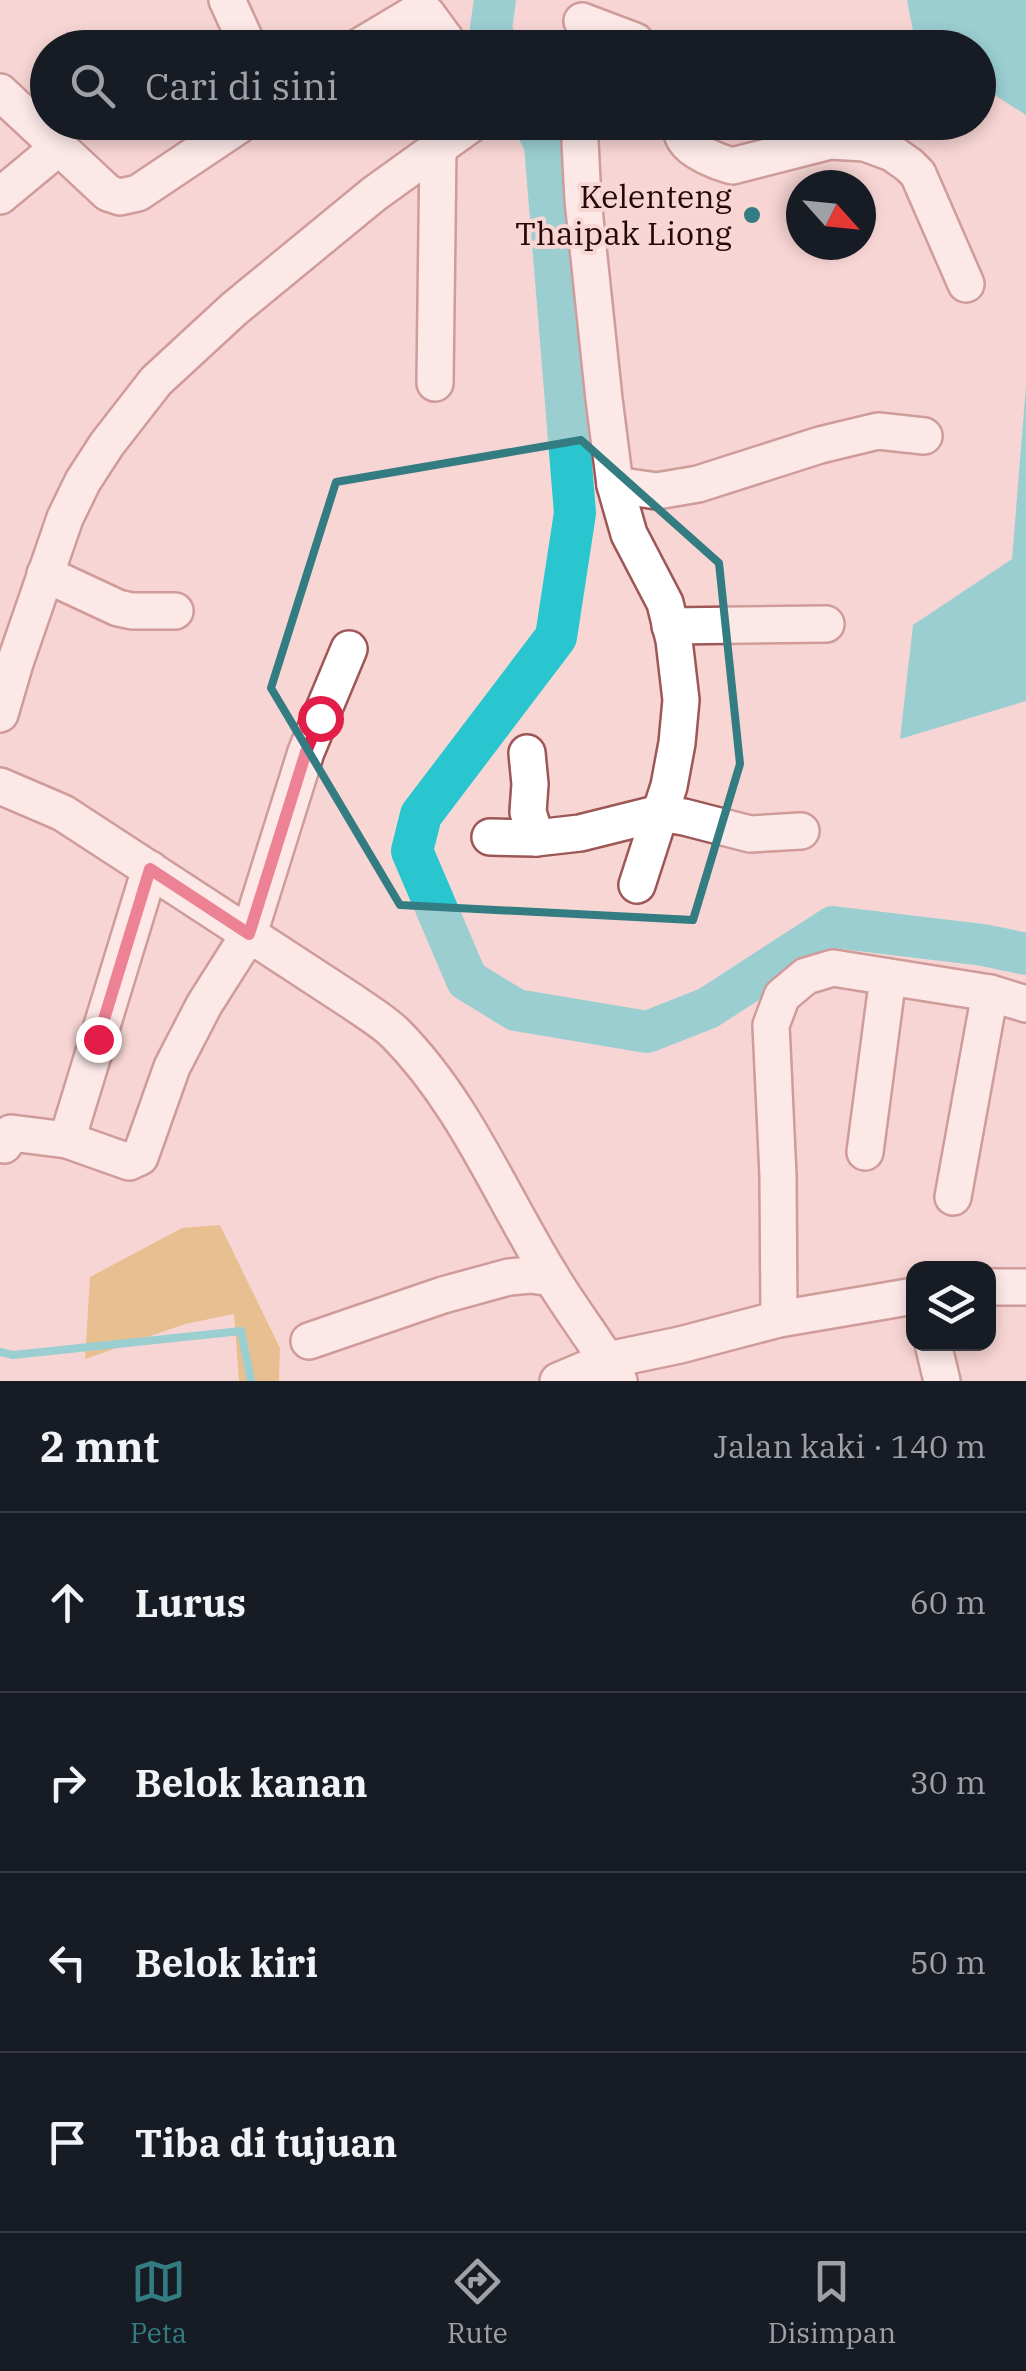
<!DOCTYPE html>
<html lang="id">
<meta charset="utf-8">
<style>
body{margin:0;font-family:"IBM Plex Serif",serif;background:#20242c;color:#f1f3f6}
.controls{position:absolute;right:30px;bottom:30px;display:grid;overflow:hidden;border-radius:20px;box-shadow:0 5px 15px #0003}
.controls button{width:90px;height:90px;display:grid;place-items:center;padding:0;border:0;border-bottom:2px solid #363941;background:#171b24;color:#f1f3f6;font:50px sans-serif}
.compass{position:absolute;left:786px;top:170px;width:90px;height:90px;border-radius:50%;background:#171b24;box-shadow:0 5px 15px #0003;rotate:117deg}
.stop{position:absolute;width:30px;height:30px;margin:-22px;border:8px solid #e11d48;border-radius:50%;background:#fff}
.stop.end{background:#e11d48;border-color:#fff;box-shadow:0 2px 10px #0008}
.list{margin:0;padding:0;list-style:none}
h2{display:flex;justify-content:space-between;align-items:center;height:130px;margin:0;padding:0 40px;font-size:42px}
h2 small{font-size:32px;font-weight:400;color:#9ea1a6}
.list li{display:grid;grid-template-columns:65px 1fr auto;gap:30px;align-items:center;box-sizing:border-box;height:180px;padding:0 40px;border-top:2px solid #363941}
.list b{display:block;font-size:38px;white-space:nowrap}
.list em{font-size:32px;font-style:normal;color:#9ea1a6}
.icon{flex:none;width:55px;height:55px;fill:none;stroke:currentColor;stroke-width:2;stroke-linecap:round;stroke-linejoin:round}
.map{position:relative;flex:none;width:1026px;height:1381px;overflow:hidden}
.search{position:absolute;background:#171b24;box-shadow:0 5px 15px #0003;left:30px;right:30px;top:30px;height:110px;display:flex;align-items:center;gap:25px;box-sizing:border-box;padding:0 35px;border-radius:55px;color:#9ea1a6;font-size:38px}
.sheet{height:850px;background:#171b24}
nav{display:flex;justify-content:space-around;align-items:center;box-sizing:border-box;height:140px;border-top:2px solid #363941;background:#171b24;font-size:28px;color:#9ea1a6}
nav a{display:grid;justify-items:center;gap:5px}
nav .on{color:#337c81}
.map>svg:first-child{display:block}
.green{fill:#d6a441}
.water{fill:#2ac6cf}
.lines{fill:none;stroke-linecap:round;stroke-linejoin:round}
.stream{stroke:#2ac6cf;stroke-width:8}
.river{stroke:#2ac6cf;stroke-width:42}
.minor-casing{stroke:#9d5756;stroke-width:40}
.minor{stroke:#fff;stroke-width:35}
.route{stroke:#e11d48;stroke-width:12}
.marked{fill:none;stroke:#337c81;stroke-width:8;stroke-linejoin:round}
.poi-dot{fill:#337c81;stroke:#f7d6d4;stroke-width:4}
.labels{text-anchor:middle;stroke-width:8;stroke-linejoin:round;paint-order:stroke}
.poi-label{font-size:32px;fill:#240909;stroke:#f7d6d4;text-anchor:end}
</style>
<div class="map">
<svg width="1026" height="1381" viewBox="0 0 1026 1381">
<rect width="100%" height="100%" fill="#f7d6d4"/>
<path class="green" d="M220,1225l60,123 -1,33h-40l-5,-67 -49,10 -100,35 5,-82 92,-49z"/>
<g class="water">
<path d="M907,0h119v115l-47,-30 -1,-37 -62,-2z"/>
<path d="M1026,386v315l-126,38 13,-114 99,-66z"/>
</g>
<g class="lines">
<path class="stream" d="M0,1352l13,3 228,-24 10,50"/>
<g class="river">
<path d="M495,0l-4,28 6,20"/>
<path d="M534,122l11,23 30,368 -19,124 -135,178 -9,36 55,129 49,30 131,22 61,-24 125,-81 150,18 43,9"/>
</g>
<g class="minor-casing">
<g id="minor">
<path d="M227,0l22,48"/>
<path d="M582,21l53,20 6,7"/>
<path d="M357,48l57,-34h13l25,34"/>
<path d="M0,92l108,101 12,4 18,-4 106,-71"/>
<path d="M579,122l4,78 21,199 11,86 14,49 36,69 9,37 7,60 -4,43 -8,43 -32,99"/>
<path d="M679,122c2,6 2,13 6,18 7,12 33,22 47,26l98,-25 35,2 27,10 17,12 9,9 48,110"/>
<path d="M0,196l59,-49"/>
<path d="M435,383l3,-235"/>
<path d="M615,485l42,6 41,-7 122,-39 58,-14 46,5"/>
<path d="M45,574l73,34 14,3h43"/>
<path d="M670,626l156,-2"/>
<path d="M0,714l15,-51 50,-145 18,-37 24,-37 49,-63 78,-72 140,-115 100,-72"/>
<path d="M527,753l3,31 -2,28 8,26"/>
<path d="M0,786l63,27 290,189c14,10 30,19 43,32 69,70 105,162 156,244 21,35 47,67 67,103"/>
<path d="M490,837l46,1 44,-5 80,-20 24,4 66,17 51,-3"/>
<path d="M67,1140l83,-271"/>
<path d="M0,1144l4,1 7,-12 56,7 62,22 11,-5 32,-90 32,-62 45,-71 57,-182 43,-103"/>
<path d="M865,1152l23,-175"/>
<path d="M953,1197l37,-204"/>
<path d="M988,1287h38"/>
<path d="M779,1319l-1,-143 -7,-151 11,-29 24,-20 27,-8 157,25 36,11"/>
<path d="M309,1341l134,-46 66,-18 22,-2 21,3"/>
<path d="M933,1344l9,37"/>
<path d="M558,1381l50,-21 72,-15 99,-26 135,-23"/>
</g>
</g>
<use href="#minor" class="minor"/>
</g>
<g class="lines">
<path class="route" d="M98,1039l52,-170 99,65 57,-182 14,-34"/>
</g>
<path d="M0 0H1026V1381H0ZM581,440l138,123 21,201 -47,156 -293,-15 -129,-217 65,-206z" fill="#f7d6d4" fill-opacity=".55" fill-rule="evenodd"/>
<path class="marked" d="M581,440l138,123 21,201 -47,156 -293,-15 -129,-217 65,-206z"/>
<circle class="poi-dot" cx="752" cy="215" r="10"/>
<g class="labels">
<g class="poi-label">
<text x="732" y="208">Kelenteng<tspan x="732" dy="37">Thaipak Liong</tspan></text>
</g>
</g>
</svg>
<div class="controls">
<button><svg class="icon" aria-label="layers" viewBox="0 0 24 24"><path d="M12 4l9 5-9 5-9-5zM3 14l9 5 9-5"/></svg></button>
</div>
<svg class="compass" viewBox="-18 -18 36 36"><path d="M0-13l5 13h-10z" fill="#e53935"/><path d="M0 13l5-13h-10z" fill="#9ea1a6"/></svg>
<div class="stop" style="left:320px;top:718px"></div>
<div class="stop end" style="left:98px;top:1039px"></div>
<div class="search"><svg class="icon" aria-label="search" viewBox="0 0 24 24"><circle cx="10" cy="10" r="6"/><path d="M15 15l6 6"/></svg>Cari di sini</div>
</div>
<section class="sheet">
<h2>2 mnt<small>Jalan kaki · 140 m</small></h2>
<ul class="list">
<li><svg class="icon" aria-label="ahead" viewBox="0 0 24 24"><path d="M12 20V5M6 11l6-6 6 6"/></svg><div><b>Lurus</b></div><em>60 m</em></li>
<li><svg class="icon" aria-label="right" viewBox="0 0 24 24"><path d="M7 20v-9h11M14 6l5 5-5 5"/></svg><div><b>Belok kanan</b></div><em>30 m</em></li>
<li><svg class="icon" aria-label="left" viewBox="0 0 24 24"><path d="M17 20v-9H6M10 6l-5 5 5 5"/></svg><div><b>Belok kiri</b></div><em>50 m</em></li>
<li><svg class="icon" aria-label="arrive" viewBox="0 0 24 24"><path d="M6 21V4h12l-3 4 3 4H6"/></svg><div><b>Tiba di tujuan</b></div></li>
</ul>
</section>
<nav>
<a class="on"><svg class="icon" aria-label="map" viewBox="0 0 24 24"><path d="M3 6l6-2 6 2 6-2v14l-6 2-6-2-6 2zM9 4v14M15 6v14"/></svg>Peta</a>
<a><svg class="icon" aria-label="directions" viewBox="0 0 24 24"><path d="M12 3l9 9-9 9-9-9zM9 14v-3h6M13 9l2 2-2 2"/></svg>Rute</a>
<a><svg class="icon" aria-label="saved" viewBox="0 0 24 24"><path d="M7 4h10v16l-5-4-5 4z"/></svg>Disimpan</a>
</nav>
